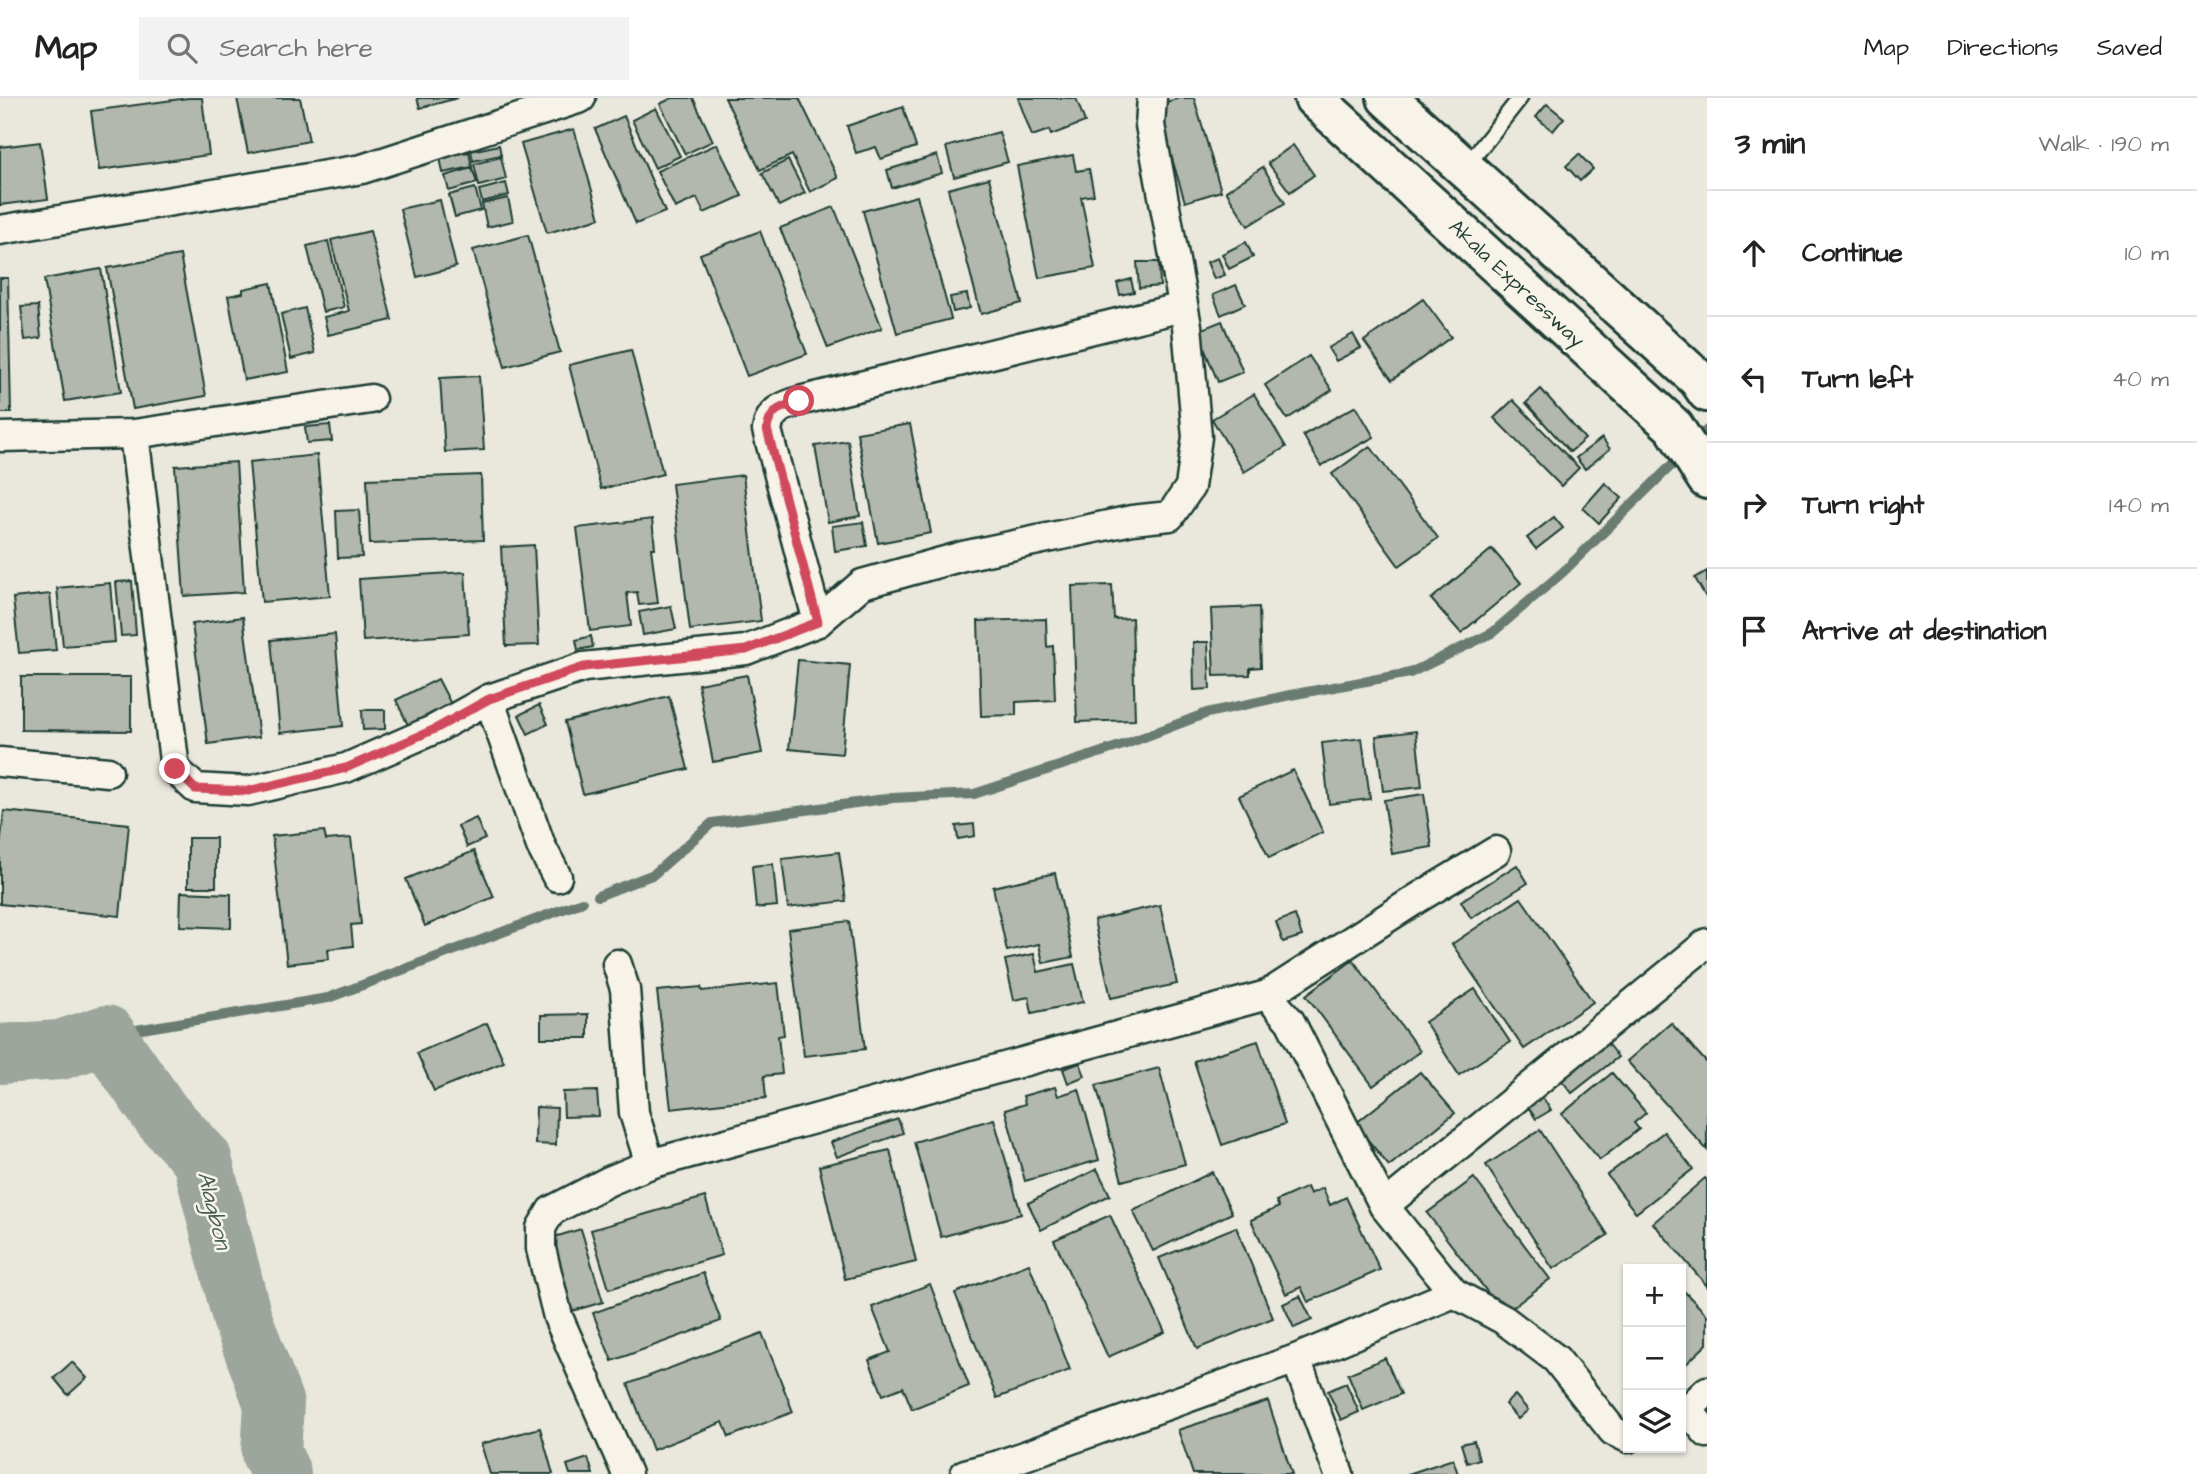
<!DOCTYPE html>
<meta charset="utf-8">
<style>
body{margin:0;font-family:"Architects Daughter",sans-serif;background:#f2f2f2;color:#222}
.controls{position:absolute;right:21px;bottom:21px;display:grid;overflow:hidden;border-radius:0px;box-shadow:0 2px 5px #0004}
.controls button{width:63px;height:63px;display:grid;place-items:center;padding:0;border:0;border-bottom:2px solid #e0e0e0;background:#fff;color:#222;font:35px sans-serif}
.stop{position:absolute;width:21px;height:21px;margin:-16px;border:5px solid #d1495b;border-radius:50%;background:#fff}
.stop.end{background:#d1495b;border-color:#fff;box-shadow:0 2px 7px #0008}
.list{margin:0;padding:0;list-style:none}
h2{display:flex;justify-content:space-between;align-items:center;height:91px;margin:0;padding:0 28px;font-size:30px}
h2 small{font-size:23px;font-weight:400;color:#767676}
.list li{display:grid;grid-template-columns:46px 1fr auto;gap:21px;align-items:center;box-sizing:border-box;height:126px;padding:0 28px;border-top:2px solid #e0e0e0}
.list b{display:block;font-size:26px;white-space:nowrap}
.list em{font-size:23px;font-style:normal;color:#767676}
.icon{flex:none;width:38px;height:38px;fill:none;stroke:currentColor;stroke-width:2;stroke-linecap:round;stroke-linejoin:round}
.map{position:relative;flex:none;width:1707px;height:1376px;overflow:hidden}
header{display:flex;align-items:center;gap:42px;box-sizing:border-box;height:98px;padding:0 35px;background:#fff;border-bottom:2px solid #e0e0e0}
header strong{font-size:33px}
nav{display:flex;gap:38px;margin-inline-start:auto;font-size:24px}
.search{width:490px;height:63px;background:#f2f2f2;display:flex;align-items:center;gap:18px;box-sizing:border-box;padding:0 24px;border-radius:0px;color:#767676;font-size:26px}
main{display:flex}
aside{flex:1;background:#fff}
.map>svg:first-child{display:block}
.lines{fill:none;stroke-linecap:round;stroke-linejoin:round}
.stream{stroke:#6a7c72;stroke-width:10}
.river{stroke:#9ca69c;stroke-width:60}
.building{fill:#b2b8ae;stroke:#1f3d34;stroke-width:2}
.lane-casing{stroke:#1f3d34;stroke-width:19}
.street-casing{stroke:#1f3d34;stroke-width:33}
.primary-casing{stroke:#1f3d34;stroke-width:44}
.lane{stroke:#f7f3e8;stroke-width:14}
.street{stroke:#f7f3e8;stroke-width:28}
.primary{stroke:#f7f3e8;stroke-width:38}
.route{stroke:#d1495b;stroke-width:9}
.labels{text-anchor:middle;stroke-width:5;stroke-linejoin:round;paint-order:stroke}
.street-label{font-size:21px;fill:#1f3d34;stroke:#f7f3e8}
.water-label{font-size:23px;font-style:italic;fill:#445c53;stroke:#f7f3e8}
</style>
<header>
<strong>Map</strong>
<div class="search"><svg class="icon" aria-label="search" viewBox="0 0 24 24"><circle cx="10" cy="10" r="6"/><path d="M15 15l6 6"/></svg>Search here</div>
<nav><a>Map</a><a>Directions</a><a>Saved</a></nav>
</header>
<main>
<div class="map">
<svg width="1707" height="1376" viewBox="0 0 1707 1376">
<rect width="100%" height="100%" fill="#eae8dd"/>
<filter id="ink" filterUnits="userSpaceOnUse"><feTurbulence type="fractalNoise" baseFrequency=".0143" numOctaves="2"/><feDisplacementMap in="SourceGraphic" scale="14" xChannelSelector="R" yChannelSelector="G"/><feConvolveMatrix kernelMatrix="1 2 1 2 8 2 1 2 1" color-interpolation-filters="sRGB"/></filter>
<g filter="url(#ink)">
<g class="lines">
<g class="stream">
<path d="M1693,347l14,-15"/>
<path d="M598,798l56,-22 58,-51 180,-25 82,-4 149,-49 84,-32 83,-18 120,-22 82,-40 71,-61 119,-117"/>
<path d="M106,937l222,-37 254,-96"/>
</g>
<path class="river" d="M0,956l60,-4 46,-15 56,81 40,43 40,159 32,86 -3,49 10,21"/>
</g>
<g class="building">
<path d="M188,0h14l7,57 -110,15 -8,-59z"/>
<path d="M237,0h63l9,43 -61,12z"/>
<path d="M417,0h41l-38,10z"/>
<path d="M672,0h21l20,43 -28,13 -25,-50z"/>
<path d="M725,0h74l39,80 -28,14 -18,-37 -32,15z"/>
<path d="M1018,0h58l9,24 -34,13 -2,-5 -17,6z"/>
<path d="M1180,0h14l27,93 -36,11 -29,-97z"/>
<path d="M1547,6l17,14 -11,13 -17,-14z"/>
<path d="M903,9l13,40 -35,12 -5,-12 -20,6 -9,-27z"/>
<path d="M656,10l24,48 -25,12 -23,-48z"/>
<path d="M624,18l41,96 -29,12 -41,-95z"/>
<path d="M574,31l26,89 -53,15 -26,-89z"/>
<path d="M999,34l9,30 -54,15 -8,-30z"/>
<path d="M40,44l8,57 -48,6v-58z"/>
<path d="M717,46l25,52 -38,17 -7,-15 -22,10 -18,-37z"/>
<path d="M499,47l2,10 -28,6 -2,-10z"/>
<path d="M1293,47l21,30 -24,17 -22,-29z"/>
<path d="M469,54l3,15 -29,6 -3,-16z"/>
<path d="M1579,56l14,15 -13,12 -14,-15z"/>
<path d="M937,57l5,18 -50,15 -5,-18z"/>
<path d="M1073,57l3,16 13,-2 5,26 -13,2 14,71 -56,10 -22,-112z"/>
<path d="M501,59l5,22 -27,7 -5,-22z"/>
<path d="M788,62l17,33 -26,13 -17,-33z"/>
<path d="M1263,69l22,36 -37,23 -22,-35z"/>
<path d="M472,70l5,15 -28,8 -4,-15z"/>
<path d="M989,80l33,125 -41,11 -33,-125z"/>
<path d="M506,85l3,12 -27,7 -3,-12z"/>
<path d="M475,90l6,22 -26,7 -6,-22z"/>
<path d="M917,98l34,123 -54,14 -34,-122z"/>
<path d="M508,100l5,23 -26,6 -5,-23z"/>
<path d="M440,102l16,67 -39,10 -17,-68z"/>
<path d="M834,109l48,121 -54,20 -48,-120z"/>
<path d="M370,133l22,89 -64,15 -4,-18 25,-6 -18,-71z"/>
<path d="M760,133l47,123 -60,22 -47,-122z"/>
<path d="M528,137l32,117 -55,15 -32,-117z"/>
<path d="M328,143l16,66 -21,5 -16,-66z"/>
<path d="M1246,144l7,15 -24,12 -7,-15z"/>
<path d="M180,157l26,141 -73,13 -26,-141z"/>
<path d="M1218,160l7,17 -11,4 -7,-17z"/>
<path d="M1137,164h22l1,24 -21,2z"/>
<path d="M101,171l20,123 -56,9 -21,-122z"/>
<path d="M0,180h8l3,135h-11z"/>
<path d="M1131,181l3,13 -14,3 -3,-12z"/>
<path d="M271,185l17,89 -44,8 -16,-84 15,-3v-4z"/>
<path d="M1236,187l9,19 -24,11 -8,-20z"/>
<path d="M967,196l3,14 -17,4 -3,-15z"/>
<path d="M1423,201l28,38 -59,43 -28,-39z"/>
<path d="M38,208l3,32 -16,2 -4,-33z"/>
<path d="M305,210l10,45 -24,6 -10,-45z"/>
<path d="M1222,223l21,51 -25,10 -21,-51z"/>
<path d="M1353,236l8,14 -25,13 -8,-13z"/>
<path d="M631,252l32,124 -62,15 -32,-124z"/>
<path d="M1309,258l23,34 -45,29 -22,-34z"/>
<path d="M479,278l5,74 -39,2 -5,-74z"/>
<path d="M1541,291l44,50 -15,13 -44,-49z"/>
<path d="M1254,296l32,53 -42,25 -32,-53z"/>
<path d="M1513,302l66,68 -18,18 -67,-68z"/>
<path d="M1356,308l18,31 -53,29 -18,-31z"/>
<path d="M910,326l21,109 -53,10 -21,-110z"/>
<path d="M330,327l2,16 -25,2 -2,-16z"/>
<path d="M1602,340l8,11 -25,20 -9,-11z"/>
<path d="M848,343l12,75 -32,6 -13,-76z"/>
<path d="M1370,348l68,92 -39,28 -67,-92z"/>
<path d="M317,357l13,141 -68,6 -13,-140z"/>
<path d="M236,364l8,130 -60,4 -9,-130z"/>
<path d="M481,377l2,65 -113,4 -3,-65z"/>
<path d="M743,377l18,146 -71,9 -18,-146z"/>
<path d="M1605,385l17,15 -23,25 -16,-15z"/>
<path d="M359,412l3,47 -24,1 -2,-47z"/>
<path d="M1554,419l9,11 -27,21 -9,-11z"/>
<path d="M652,421l3,29h-4l7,55 -19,2 -2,-13 -10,1 4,33 -41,5 -13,-103z"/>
<path d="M863,424l4,24 -32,5 -3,-25z"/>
<path d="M534,447l5,100 -33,1 -5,-99z"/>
<path d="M1492,451l29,34 -60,50 -30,-34z"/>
<path d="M1707,473v28l-12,-21z"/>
<path d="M465,474l4,62 -106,7 -4,-62z"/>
<path d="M132,483l4,54 -15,1 -5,-54z"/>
<path d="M110,485l5,59 -52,4 -6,-58z"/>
<path d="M1112,487l2,34 18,-1 3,102 -58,2 -5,-136z"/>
<path d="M50,496l6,56 -37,3 -6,-55z"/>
<path d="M671,508l5,23 -33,6 -4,-23z"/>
<path d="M1259,509l2,60 -11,1v7l-36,1 -3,-67z"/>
<path d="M243,519l16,120 -51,7 -16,-120z"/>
<path d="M1046,521l1,28 6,-1 2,54 -39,2v13l-35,1 -3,-95z"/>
<path d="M335,536l8,92 -63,7 -9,-93z"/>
<path d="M591,538l2,11 -15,3 -2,-10z"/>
<path d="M1193,544h15l2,47 -16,1z"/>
<path d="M798,562l52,5 -8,89 -53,-5z"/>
<path d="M747,577l15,78 -49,9 -15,-78z"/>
<path d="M21,579h110v54l-110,-1z"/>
<path d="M438,581l13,25 -43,21 -12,-25z"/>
<path d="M669,598l19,73 -105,25 -18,-72z"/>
<path d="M539,607l9,19 -20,10 -9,-19z"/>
<path d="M362,612h23v19l-22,1z"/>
<path d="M1416,633l6,56 -39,4 -7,-55z"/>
<path d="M1362,640l8,61 -41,5 -7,-61z"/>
<path d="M1293,672l30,62 -54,26 -30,-62z"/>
<path d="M1424,696l8,53 -40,7 -8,-54z"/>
<path d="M4,713l125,13 -9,92 -120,-12v-58z"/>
<path d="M476,720l9,21 -18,8 -9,-21z"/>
<path d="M974,726l1,12 -17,3 -2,-13z"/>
<path d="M324,733l2,9 25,-2 10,86 -10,1 2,21 -25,3 1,10 -42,5 -15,-128z"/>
<rect x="188" y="740" width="28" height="49"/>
<path d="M474,753l20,46 -69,29 -19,-47z"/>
<path d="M839,754l7,49 -58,7 -6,-49z"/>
<path d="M773,766l4,42 -21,2 -4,-42z"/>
<path d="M1517,767l11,18 -57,35 -10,-17z"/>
<path d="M1055,775l18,84 -30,6 -4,-19 -32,7 -14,-64z"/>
<path d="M181,794l50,2v34l-51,-2z"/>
<path d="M1521,800l72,104 -69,47 -72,-105z"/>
<path d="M1160,807l17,79 -66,14 -17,-78z"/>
<path d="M1295,817l7,21 -19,6 -7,-20z"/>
<path d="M849,823l16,128 -61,7 -16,-127z"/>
<path d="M1034,856l4,18 36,-8 9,38 -51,11 -3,-16 -15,3 -9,-40z"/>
<path d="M1353,862l67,91 -47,35 -67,-91z"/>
<path d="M778,885l6,52 -6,1 4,38 -18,2 2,22 -95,11 -14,-118 44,-4 1,4z"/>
<path d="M1475,891l35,53 -51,33 -34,-53z"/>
<path d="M588,916v24h-47v-23z"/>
<path d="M487,925l17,39 -70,29 -17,-38z"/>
<path d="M1671,925l36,40v87l-80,-89z"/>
<path d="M1258,943l27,83 -63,21 -28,-84z"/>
<path d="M1606,944l12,15 -46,36 -12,-15z"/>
<path d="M1080,965l5,13 -17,7 -5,-14z"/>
<path d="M1159,970l26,96 -63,17 -26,-96z"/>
<path d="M1420,974l35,41 -66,53 -34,-42z"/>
<path d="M1612,975l34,40 -12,10 5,6 -39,31 -38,-46z"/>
<path d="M1055,989l3,9 21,-7 20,71 -74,21 -20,-71 20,-6 -2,-8z"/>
<path d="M597,993l2,25 -35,1 -1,-25z"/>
<path d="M1539,994l12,18 -15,9 -12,-18z"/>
<path d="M536,1009l21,1 -1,37 -21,-1z"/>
<path d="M898,1021l5,14 -66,24 -6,-15z"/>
<path d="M994,1021l27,95 -80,23 -27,-95z"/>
<path d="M1540,1032l68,105 -55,34 -67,-104z"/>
<path d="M1664,1034l29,37 -57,44 -29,-38z"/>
<path d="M890,1052l26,112 -71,17 -26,-113z"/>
<path d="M1097,1071l13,26 -69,35 -13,-27z"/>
<path d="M1212,1074l20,41 -79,38 -20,-40z"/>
<path d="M1474,1080l76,101 -46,35 -77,-101z"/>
<path d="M1705,1080l2,2v106l-54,-63z"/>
<path d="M1307,1089l3,7 13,-6 7,17 16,-8 34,73 -72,32 -7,-15 -15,7 -35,-74 28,-13 -3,-6z"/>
<path d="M705,1099l17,58 -113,34 -18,-59z"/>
<path d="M1110,1117l55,117 -57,25 -54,-117z"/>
<path d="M1236,1129l37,91 -76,31 -38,-91z"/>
<path d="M581,1131l22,73 -34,10 -21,-73z"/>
<path d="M1029,1166l41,106 -73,28 -42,-105z"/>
<path d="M703,1175l18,48 -109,40 -19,-48z"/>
<path d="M930,1186l39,102 -57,23 -9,-22 -20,8 -14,-35 21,-8 -18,-45z"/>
<path d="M1681,1190l26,27v29l-26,25z"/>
<path d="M1300,1198l12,24 -18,8 -11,-24z"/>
<path d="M762,1235l31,79 -64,25 -6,-15 -70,28 -25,-66z"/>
<path d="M1385,1260l16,36 -38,16 -15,-36z"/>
<path d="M72,1264l15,16 -19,17 -14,-17z"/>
<path d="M1346,1285l13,29 -18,8 -13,-29z"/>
<path d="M1515,1297l13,15 -10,9 -13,-15z"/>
<path d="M1268,1303l24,73h-99l-15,-44z"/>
<path d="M540,1330l13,46h-63l-9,-30z"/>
<path d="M1474,1343l5,18 -12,4 -6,-19z"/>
<path d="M588,1360l5,16h-23l-3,-9z"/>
<path d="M1453,1361l5,15h-50z"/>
</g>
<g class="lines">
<g class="lane-casing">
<path id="lane" d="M1465,70l55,-70"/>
</g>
<g class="street-casing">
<g id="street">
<path d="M0,132l362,-61 219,-71"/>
<path d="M134,336l41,335 20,19 53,3 98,-23 89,-39 54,-30 95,-32 162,-17 72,-28 44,-38 101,-28 169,-36 38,-4 20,-29 7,-50 -10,-111 -37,-201 2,-27"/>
<path d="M0,339l134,-3 237,-35"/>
<path d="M818,524l-51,-192c3,-20 15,-23 32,-29l384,-94"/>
<path d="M489,601l52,147 16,31"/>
<path d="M0,664l108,10"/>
<path d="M617,866l8,25 9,124 16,51"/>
<path d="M1267,897l23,26 94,185 70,87 50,27 52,39 57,72 15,7"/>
<path d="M1384,1108l323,-263"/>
<path d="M1296,1261l43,115"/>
<path d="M1687,1311l20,24"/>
<path d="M1681,1318l26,-25"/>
<path d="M627,1376l-69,-157 -17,-68v-21l10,-17 58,-30 41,-17 617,-169 151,-97 78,-47"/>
<path d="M965,1376l34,-9 297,-106 158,-66"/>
</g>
</g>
<g class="primary-casing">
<g id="primary">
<path d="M1314,0l360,329 33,52"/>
<path d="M1387,0l311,281 9,13"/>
</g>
</g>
<use href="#lane" class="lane"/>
<use href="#street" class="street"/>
<use href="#primary" class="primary"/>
</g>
</g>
<g class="lines" filter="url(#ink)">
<path class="route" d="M175,671l20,20 53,2 98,-23 89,-39 54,-30 95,-32 162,-17 72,-28 -51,-193c3,-19 14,-22 32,-28"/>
</g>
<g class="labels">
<g class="street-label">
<text transform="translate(1517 185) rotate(43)" y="7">Akala Expressway</text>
</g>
<g class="water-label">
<text transform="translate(215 1112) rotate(76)" y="8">Alagbon</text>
</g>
</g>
</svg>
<div class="controls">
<button>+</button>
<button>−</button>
<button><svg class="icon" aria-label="layers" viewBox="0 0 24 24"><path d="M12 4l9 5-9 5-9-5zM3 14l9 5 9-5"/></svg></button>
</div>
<div class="stop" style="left:799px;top:303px"></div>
<div class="stop end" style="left:175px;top:671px"></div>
</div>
<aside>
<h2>3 min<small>Walk · 190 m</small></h2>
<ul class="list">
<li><svg class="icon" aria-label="ahead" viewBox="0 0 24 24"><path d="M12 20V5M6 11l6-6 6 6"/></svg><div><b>Continue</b></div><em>10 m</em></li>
<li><svg class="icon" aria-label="left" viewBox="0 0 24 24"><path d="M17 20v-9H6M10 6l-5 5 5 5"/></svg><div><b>Turn left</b></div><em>40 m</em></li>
<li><svg class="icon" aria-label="right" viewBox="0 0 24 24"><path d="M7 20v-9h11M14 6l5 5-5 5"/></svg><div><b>Turn right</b></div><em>140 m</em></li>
<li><svg class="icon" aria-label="arrive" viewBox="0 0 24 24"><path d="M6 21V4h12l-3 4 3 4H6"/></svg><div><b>Arrive at destination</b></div></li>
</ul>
</aside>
</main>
